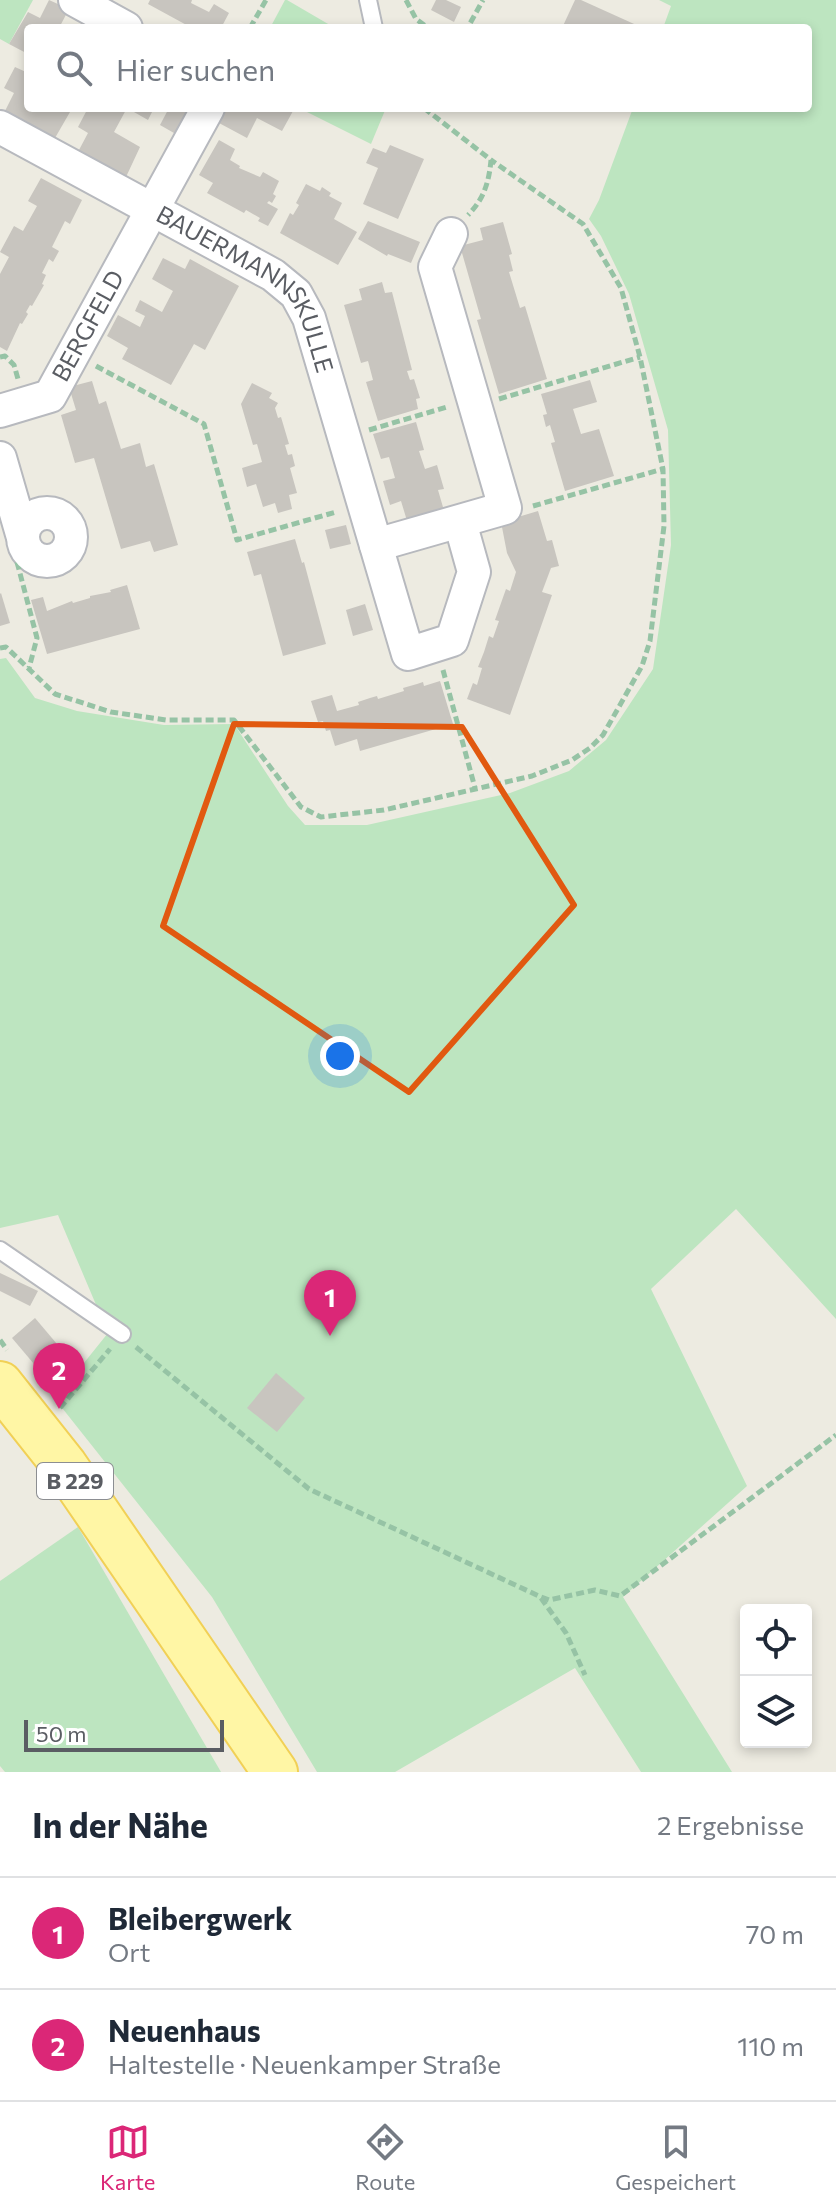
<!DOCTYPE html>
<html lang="de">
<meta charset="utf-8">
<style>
body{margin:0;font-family:Commissioner,sans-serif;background:#f2f2f3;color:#1f2937}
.controls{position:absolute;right:24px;bottom:24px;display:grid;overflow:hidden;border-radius:8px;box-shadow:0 4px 12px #0003}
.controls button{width:72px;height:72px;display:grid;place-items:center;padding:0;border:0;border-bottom:2px solid #e0e1e3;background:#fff;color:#1f2937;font:40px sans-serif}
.scale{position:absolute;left:24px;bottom:20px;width:200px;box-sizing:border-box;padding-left:8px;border:4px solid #5a5d63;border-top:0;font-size:22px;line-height:28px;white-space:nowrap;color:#5a5d63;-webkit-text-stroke:6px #fff;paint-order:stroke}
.you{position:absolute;left:340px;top:1056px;width:28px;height:28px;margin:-20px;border:6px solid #fff;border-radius:50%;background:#1a73e8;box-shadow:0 0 0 12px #1a73e833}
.badge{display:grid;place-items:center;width:52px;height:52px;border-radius:50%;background:#db2777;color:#fff;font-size:26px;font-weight:700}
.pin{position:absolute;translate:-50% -66px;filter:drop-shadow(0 2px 4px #0008)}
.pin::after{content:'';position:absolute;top:42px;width:28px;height:24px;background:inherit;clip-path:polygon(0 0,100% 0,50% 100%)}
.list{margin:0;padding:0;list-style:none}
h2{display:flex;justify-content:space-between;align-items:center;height:104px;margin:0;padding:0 32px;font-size:34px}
h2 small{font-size:26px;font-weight:400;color:#747a83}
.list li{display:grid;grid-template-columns:52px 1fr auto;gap:24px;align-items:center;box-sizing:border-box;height:112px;padding:0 32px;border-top:2px solid #e0e1e3}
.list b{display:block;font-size:30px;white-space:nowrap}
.list p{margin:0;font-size:26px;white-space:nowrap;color:#747a83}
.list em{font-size:26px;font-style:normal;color:#747a83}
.icon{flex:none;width:44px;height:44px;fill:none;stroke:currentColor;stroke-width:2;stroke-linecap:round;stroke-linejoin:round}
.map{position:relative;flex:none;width:836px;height:1772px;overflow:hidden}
.search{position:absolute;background:#fff;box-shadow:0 4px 12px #0003;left:24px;right:24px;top:24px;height:88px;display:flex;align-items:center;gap:20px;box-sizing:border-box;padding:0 28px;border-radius:8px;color:#747a83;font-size:30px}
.sheet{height:328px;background:#fff}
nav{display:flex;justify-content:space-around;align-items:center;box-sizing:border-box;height:112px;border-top:2px solid #e0e1e3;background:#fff;font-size:22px;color:#747a83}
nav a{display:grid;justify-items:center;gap:4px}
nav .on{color:#db2777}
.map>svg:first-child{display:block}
.green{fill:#bde5c0}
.building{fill:#c8c5bf}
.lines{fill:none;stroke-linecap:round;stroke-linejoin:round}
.lane-casing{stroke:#b7b9be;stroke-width:20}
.street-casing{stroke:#b7b9be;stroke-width:36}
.primary-casing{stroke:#f1d056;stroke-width:48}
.path{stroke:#96c3a5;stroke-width:5;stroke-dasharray:8 4;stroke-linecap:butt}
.lane{stroke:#fff;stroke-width:16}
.street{stroke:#fff;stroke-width:32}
.primary{stroke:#fff6a5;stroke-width:44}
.marked{fill:none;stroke:#e15910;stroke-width:6;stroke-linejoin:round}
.labels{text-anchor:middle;stroke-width:8;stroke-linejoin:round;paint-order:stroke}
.shield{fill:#fff;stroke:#8c8e92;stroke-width:2}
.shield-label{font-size:22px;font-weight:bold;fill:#5a5d63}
.street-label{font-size:24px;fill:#5a5d63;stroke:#fff}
</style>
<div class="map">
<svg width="836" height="1772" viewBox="0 0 836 1772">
<rect width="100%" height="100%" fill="#edebe1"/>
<g class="green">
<path d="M0,0h33l-24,44 -9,-5z"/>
<path d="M285,0h2l48,28h-65z"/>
<path d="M659,0h177v1319l-100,-110 -85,80 96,197 -124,111 109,175h-91l-66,-104 -180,104h-78l-105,-175 -157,-198 53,-66 -50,-118 -58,13v-569l6,-1 29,40 42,13 87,14 70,-1 54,82 17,19h62l143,-32 59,-22 37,-31 47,-71 18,-124 -3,-115 -39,-136 -28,-58 -12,-17 10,-19 34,-92h175v-80h-145l8,-22z"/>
<path d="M299,108h87l-15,36z"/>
<path d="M78,1527l143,245h-216l-5,-6v-185z"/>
</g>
<g class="building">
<path d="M49,0l20,9 -10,19h-31v26l-19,-10 19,-32 12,6z"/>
<path d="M150,0h42l-1,3 18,9 5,-8 15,9 -8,15h-29l-44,-24z"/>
<path d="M436,0h10l15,7 -7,15 -23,-12z"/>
<path d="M575,0h6l62,28h-81z"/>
<path d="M15,67l11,5 2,-4v40h35l7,4 -15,26 -50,-27 9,-18 -10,-5z"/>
<path d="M88,108l12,4 2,-4h52l-6,12 -21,-12 -13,24 26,15 -14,30 -47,-27 9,-17 -10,-6z"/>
<path d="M169,108h10l14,8 -12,21 -21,-12z"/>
<path d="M227,108h60l6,3 -11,20 -25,-13 -10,20 -28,-15z"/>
<path d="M219,140l16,9 -5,11 10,6 -1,2 21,9 3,-5 16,9 -6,13 3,2 -4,7 -3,-2 -2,2 11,6 -10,17 -10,-5 2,-3 -14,-8 -2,3 -37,-20 6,-10 -14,-8z"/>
<path d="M390,145l34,14 -26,60 -35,-15 15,-36 -12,-5 7,-15 13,5z"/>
<path d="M41,178l41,22 -12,24 -5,-3 -13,26 7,4 -6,11 -4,-3 -7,14 4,2 -4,9 2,1 -12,21 -2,-1 -4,7 2,2 -6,10 -2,-1 -13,28 -7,-4v-73l9,-17 -9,-5 14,-26 9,5 14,-25 -9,-5z"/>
<path d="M306,184l14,7 2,-4 9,6 -2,3 13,7 -8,16 23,13 -19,33 -58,-32 10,-20 3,2 6,-10 -3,-2z"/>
<path d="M368,221l52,21 -9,21 -23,-9 -1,2 -29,-17z"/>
<path d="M503,222l9,32 -3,1 4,16 -4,1 11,36 5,-2 22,73 -48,15 -22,-74 4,-1 -21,-73 23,-6 -3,-12z"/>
<path d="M163,258l22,11 5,-10 49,27 -34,64 -11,-6 -23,41 -49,-26 6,-11 -21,-12 11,-21 22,12 5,-11 -10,-5 5,-11 22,12 11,-21 -21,-12z"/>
<path d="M382,282l3,11 7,-1 20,78 -5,1 3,9 4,-1 6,19 -4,1 2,10 -40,12 -12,-39 7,-2 -5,-19 -7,2 -17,-58 18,-5 -3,-11z"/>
<path d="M590,380l7,22 -24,7 8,25 18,-5 15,47 -49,15 -14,-48 4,-1 -5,-17 -4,2 -3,-12 4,-1 -6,-20z"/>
<path d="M92,381l7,23 7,-3 15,48 19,-6 6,24 8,-3 24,81 -24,7 -4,-11 -29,8 -27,-91 -19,5 -14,-48 15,-5 -7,-23z"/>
<path d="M252,383l20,10 -3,5 9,5 -3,5 3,10 3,-1 8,27 -4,1 3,10 4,-1 3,12 -5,2 7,25 -8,2 3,14 -14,4 -3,-10 -12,4 -7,-23 -9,3 -5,-19 20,-6 -5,-18 -4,1 -12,-41z"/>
<path d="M416,422l8,28 -5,1 6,18 12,-4 7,24 -6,1 7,24 -37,10 -7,-23 -11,4 -7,-24 12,-3 -6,-21 -8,2 -8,-25z"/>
<path d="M538,511l9,30 5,-1 7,26 -8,2 -9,24 10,3 -42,120 -43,-16 6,-16 4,2 5,-17 -4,-1 6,-15 5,-16 4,2 6,-17 -4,-1 11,-31 4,2 6,-19 -9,-19 -6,-31z"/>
<path d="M346,525l5,19 -21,5 -5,-19z"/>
<path d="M295,539l7,24 2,-1 22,82 -43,12 -22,-82 -7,2 -7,-24z"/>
<path d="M127,585l13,44 -93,25 -16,-54 12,-3 4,14 25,-10 1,2 17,-5v-2l21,-4 -1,-2z"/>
<path d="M1,593l9,30 -10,3v-32z"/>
<path d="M365,604l8,26 -20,6 -7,-26z"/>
<path d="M440,681l13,43 -93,27 -3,-12 -22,7 -5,-16 -4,1 -3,-10 -5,1 -7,-21 21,-6 5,16 22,-6 -1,-3 12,-4 7,-2 1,3 26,-8 -1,-3 14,-4 6,-2 1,4z"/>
<path d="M0,1273l38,18 -8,15 -30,-15z"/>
<path d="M35,1318l33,39 -23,20 -33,-39z"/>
<path d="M276,1373l29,25 -28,34 -30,-24z"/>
</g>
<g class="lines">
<g class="lane-casing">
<g id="lane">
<path d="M368,0l6,28"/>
<path d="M0,1250l122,84"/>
</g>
</g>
<g class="street-casing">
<g id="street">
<path d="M75,0l51,28"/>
<path id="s1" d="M0,127l273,148 23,19 13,24 99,336 44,-14 22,-68 -14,-50"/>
<path id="s2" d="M0,411l50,-15 158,-288"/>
<path d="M0,458l22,76"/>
<circle cx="47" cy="537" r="24"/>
<path d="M376,545l129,-37 -70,-241 16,-33"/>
</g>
</g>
<g class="primary-casing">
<path id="primary" d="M0,1384l65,82 210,306"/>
</g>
<g class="path">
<path d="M406,0l10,19 12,9"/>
<path d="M250,28l16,-28"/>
<path d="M461,28l7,-1 15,-27"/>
<path d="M424,108l67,52c-2,22 -7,39 -23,55"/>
<path d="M0,357l5,-1 9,9 4,14"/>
<path d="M96,366l108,58 33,116 99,-28"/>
<path d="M499,399l141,-42"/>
<path d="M369,430l78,-23"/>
<path d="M533,506l130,-37"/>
<path d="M17,562l20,76 -8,30"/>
<path d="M0,648l6,-1 49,47 56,18 55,8h68l67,87 20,10 63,-7 148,-34 40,-16 18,-12 13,-13 39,-69 8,-25 14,-115 -1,-57 -23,-112 -19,-69 -38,-64 -92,-64"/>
<path d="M443,670l32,118"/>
<path d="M0,1340l7,10"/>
<path d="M136,1347l173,142 232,108 8,3 46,-10 25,6 216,-161"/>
<path d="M60,1408l50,-59"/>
<path d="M541,1598l25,35 19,42"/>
</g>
<use href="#lane" class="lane"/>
<use href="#street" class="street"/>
<use href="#primary" class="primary"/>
</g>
<path class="marked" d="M234,724l228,3 112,178 -165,187 -246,-166z"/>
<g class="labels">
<rect class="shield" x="37" y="1463" width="76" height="36" rx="6"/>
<g class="shield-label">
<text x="75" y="1489">B 229</text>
</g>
<g class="street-label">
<text dy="8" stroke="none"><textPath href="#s1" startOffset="302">BAUERMANNSKULLE</textPath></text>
<text dy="8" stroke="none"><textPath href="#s2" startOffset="132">BERGFELD</textPath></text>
</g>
</g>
</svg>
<div class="controls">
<button><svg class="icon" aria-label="locate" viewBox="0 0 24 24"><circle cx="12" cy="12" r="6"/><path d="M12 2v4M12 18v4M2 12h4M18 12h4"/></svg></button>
<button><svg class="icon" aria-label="layers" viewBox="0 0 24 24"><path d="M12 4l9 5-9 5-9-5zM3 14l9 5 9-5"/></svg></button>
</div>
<div class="scale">50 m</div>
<div class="you"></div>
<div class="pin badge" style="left:330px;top:1336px">1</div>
<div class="pin badge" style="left:59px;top:1409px">2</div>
<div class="search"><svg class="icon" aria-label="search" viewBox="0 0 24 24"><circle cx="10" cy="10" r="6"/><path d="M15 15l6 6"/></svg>Hier suchen</div>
</div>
<section class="sheet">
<h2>In der Nähe<small>2 Ergebnisse</small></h2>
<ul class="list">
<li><span class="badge">1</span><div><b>Bleibergwerk</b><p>Ort</p></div><em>70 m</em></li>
<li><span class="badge">2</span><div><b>Neuenhaus</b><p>Haltestelle · Neuenkamper Straße</p></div><em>110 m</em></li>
</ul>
</section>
<nav>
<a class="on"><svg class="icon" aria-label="map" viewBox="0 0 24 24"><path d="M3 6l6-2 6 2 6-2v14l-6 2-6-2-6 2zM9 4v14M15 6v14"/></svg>Karte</a>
<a><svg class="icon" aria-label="directions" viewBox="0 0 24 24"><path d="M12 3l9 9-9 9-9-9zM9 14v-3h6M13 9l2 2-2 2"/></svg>Route</a>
<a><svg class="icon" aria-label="saved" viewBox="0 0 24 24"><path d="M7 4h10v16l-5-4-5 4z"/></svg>Gespeichert</a>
</nav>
